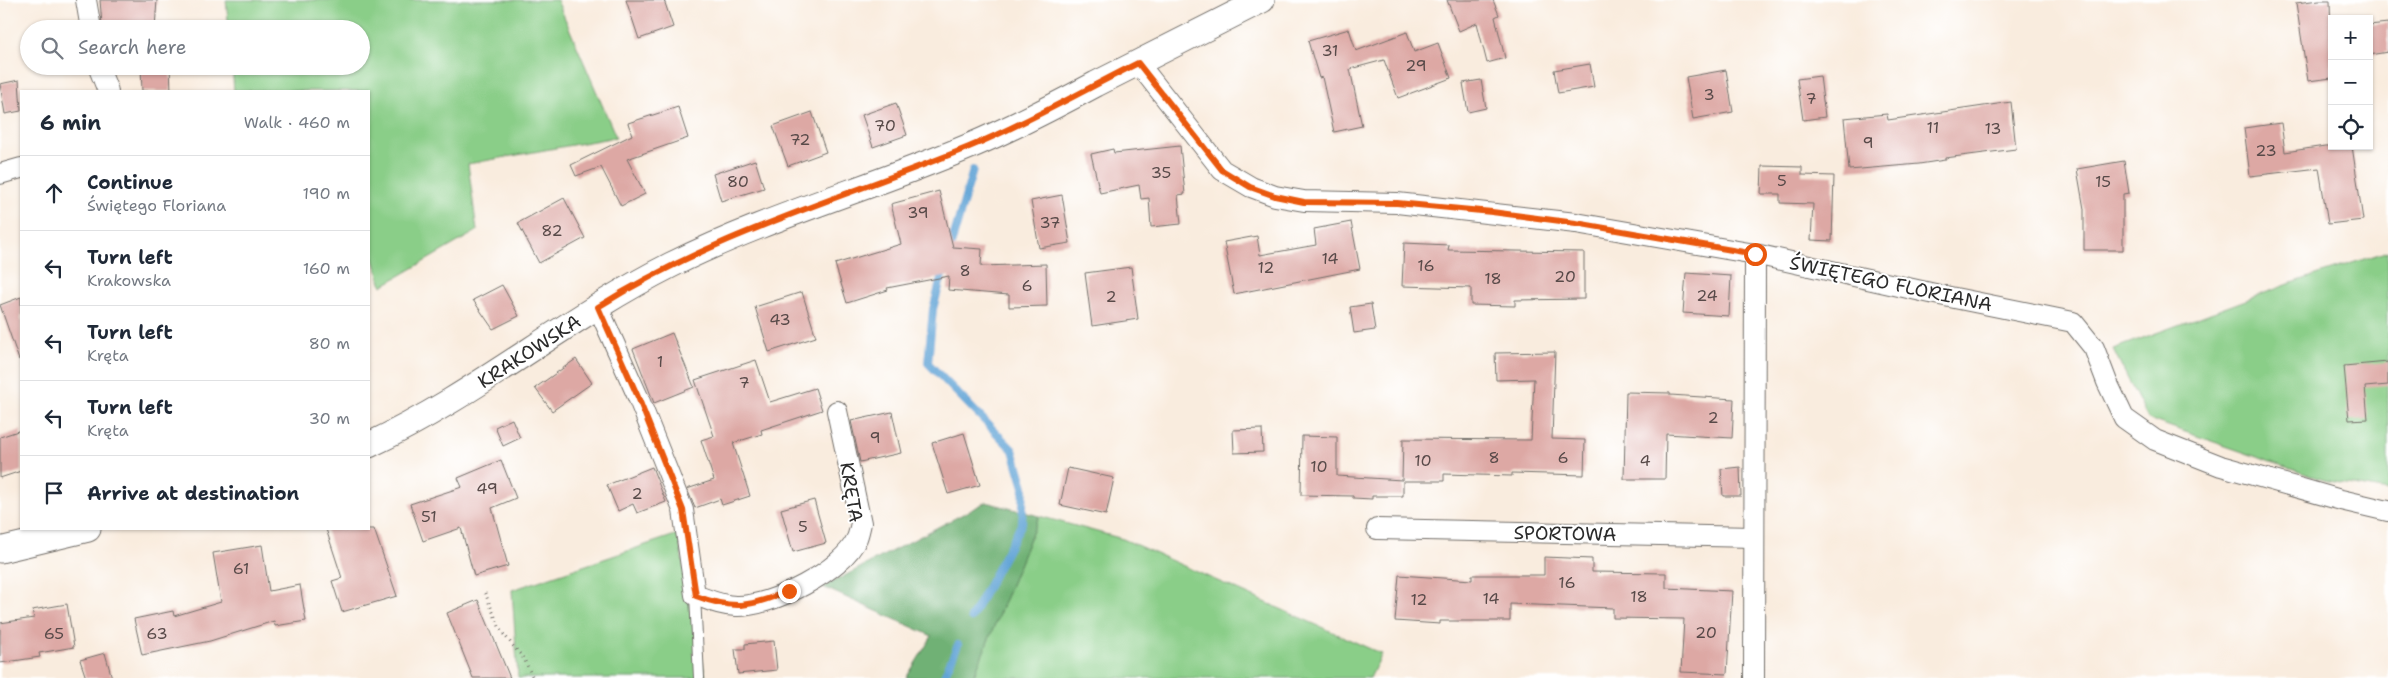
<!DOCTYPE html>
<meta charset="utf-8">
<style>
body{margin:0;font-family:"Shantell Sans",sans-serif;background:#f2f2f3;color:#1f2937}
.controls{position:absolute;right:15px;top:15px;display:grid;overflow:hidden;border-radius:0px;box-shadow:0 1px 4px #0004}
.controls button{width:45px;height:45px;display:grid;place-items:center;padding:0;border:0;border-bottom:1px solid #e0e1e3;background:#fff;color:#1f2937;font:25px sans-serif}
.stop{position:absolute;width:15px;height:15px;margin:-11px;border:4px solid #ea580c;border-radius:50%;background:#fff}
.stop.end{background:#ea580c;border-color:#fff;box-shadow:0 1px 5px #0008}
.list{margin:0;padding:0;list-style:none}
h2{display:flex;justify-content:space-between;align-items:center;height:65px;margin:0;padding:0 20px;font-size:21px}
h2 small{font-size:16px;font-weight:400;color:#747a83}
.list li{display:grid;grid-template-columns:32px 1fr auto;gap:15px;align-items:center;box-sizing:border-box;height:75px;padding:0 20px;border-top:1px solid #e0e1e3}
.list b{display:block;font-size:19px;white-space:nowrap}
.list p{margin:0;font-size:16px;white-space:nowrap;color:#747a83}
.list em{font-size:16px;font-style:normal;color:#747a83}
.icon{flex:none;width:28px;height:28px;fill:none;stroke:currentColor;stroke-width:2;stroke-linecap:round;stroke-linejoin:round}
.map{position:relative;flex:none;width:2388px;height:678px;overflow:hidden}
.search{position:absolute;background:#fff;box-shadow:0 1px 4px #0004;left:20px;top:20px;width:350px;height:55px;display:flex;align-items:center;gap:12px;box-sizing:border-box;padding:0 18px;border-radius:28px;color:#747a83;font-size:19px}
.panel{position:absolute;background:#fff;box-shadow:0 1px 4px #0004;left:20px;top:90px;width:350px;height:440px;border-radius:0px}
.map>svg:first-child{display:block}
.green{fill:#8ace88;stroke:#5a7c5a}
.forest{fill:#6fb174;stroke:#4d6e50}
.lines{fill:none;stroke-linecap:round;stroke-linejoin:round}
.stream{stroke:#62a4d6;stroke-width:8}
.building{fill:#dda8a4}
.service-casing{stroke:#736f6a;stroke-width:12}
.minor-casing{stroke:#736f6a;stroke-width:22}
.tertiary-casing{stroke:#736f6a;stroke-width:27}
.path{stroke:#736f6a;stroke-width:3;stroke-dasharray:1 4;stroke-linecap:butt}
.service{stroke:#fff;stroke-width:10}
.minor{stroke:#fff;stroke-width:20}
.tertiary{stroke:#fff;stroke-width:25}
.route{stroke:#ea580c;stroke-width:6}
.labels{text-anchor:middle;stroke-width:4;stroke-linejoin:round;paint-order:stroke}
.number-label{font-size:16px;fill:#584a49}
.street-label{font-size:19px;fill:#2b2b2b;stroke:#fff}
</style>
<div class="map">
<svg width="2388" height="678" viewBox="0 0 2388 678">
<rect width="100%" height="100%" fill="#fff"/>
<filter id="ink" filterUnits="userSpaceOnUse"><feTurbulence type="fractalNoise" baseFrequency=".02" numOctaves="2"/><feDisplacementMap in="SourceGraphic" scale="10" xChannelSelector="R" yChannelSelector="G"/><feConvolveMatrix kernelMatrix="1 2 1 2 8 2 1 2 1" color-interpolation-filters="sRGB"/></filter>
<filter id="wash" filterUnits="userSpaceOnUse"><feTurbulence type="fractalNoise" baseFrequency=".0096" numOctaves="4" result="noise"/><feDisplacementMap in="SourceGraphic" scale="20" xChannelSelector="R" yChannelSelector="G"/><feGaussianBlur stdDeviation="1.12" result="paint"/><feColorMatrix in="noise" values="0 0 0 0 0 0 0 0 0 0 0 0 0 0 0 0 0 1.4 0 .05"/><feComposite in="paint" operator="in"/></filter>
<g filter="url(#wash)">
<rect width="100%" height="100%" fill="#f9ecde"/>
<g class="green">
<path d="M226,0h331l59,137 -148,27 9,67 -95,55 -13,-43v-152h-135l-2,-25h129v-37h-132z"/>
<path d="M2388,251v240l-65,-11 -175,-61 -35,-70 176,-65z"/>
<path d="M1039,516l84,23 259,115 -12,24h-397z"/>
<path d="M678,534l13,77 15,67h-188l-6,-88z"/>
</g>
<path class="forest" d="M986,502l53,14 -66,162h-67l26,-42 -109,-49z"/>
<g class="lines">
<g class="stream">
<path d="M949,252l24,-82"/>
<path d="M944,268l-11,41 -5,54 85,87 11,37 -2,36 -51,95"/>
<path d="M943,678l15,-33"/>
</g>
</g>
<g id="blocks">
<g class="building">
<path d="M100,0h57l-2,28 -53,-3z"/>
<path d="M626,0h38l9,27 -34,12z"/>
<path d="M1447,0h46l6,15 -4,2 10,41 -18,5 -10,-40 -18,8z"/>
<path d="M2319,0h11l2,78 -24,3 -12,-78z"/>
<path d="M2388,23v29l-19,3v-30z"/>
<path d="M1349,29l7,22 51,-19 7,20 24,-9 13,35 -53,20 -14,-38 -34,9 12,57 -28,6 -12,-55 -3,1 -11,-37z"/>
<path d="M1590,64l4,23 -36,6 -4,-23z"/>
<path d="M141,66h29l1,25h-29z"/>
<path d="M1726,70l7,42 -40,7 -7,-42z"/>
<path d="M1820,76l5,41 -22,3 -6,-41z"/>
<path d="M19,80l2,31 -16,3 -5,-30z"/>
<path d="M1481,80l5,28 -18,4 -5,-29z"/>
<path d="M2011,102l5,47 -71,9v2l-26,4 -70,6 -5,-52 43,-4 1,6z"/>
<path d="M896,103l11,32 -34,12 -11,-32z"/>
<path d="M678,107l10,31 -61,21 18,35 -24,12 -20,-39 -25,9 -5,-11 61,-30 -4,-12z"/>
<path d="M812,112l14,40 -38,14 -15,-40z"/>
<path d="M2281,123l4,29 40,-6h27l11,74 -35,4 -9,-56 -69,8 -6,-48z"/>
<path d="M1180,146l5,48 -7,1 3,29 -30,3 -2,-29 -8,1 -2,-14 -39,8 -9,-39 22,-5 1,4z"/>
<path d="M755,160l9,28 -43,13 -8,-27z"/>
<path d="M2124,161l5,32 -6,1v56h-39v-41l-7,-40z"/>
<path d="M1762,166l40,1v8l32,1 -2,65 -21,-1 2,-36 -33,-1v-9h-19z"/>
<path d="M939,191l14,56 29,2 -1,17 65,-2 1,42 -38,1v-12l-61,-5 1,-14 -62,12 1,2 -41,13 -12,-39 66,-20 -10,-40z"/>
<path d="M1062,195l8,48 -31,5 -8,-47z"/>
<path d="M564,198l21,40 -46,25 -21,-40z"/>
<path d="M1351,222l9,47 -126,25 -10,-52 33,-6 3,19 56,-10 -2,-16z"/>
<path d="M1404,243l45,2 -1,5 136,2v47l-69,1v6l-44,-1v-17l-69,-2z"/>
<path d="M1131,267l7,52 -46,7 -7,-53z"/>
<path d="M1686,273l45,3 -2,40 -46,-3z"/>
<path d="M502,285l17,31 -26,13 -20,-29z"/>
<path d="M802,292l14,45 -47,15 -14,-45z"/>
<path d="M21,297v63h-2l-19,-55z"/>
<path d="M1371,304l4,26 -21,3 -4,-26z"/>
<path d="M672,333l22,54 -40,16 -21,-54z"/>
<path d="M1555,352l-3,87 33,1 -1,35 -72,-2v3l-68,-2v7h-41v15h-31v3l-19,-1v-2l-52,-1 1,-59 35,1v39l65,4 1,-41 128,1 3,-61 -38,1 -1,-27z"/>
<path d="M576,359l16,24 -40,28 -17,-23z"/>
<path d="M756,360l14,42 45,-14 7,22 -61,20 1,4 -29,9 17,53 -28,9 -2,-6 -25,9 -8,-19 27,-9 -13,-40 13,-4 -19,-56z"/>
<path d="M2388,362v23l-23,2 3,32 -19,1 -5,-54z"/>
<path d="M1626,392l44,1v2l64,4 -2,39 -66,-4 -1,45h-41z"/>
<path d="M892,412l9,41 -41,9 -9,-41z"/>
<path d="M512,419l8,19 -17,8 -8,-19z"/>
<path d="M1262,429l1,23 -29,1 -1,-23z"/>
<path d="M21,430v41l-21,7v-41z"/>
<path d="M964,433l16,52 -32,9 -16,-51z"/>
<path d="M501,460l15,38 -24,10 16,58 -34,10 -13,-48 -38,13 -13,-37 52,-17 -4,-9z"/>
<path d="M652,467l14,35 -29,11 -4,-9 -15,7 -11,-26z"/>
<path d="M1740,467l1,29h-18l-2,-27z"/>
<path d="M1068,468l46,10 -8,37 -46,-10z"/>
<path d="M814,500l12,43 -33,9 -12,-43z"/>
<path d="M326,529h48l23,67 -55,16 -10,-31 10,-3z"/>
<path d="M262,545l7,46 31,-6 6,36 -31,5 -1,-5 -64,20 -68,14 -8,-36 39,-8 1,5 47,-14 -8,-49z"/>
<path d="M1544,557l48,2v13l74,1v15l66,3 -5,83 -46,-2 3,-53 -71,-1v-10l-103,-4v17h-70v3l-45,-3 4,-46 73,5v-5h72z"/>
<path d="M478,600l32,78h-37l-26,-65z"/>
<path d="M67,604l7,43 -35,6 1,4 -40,6v-40l34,-5 -2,-8z"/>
<path d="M774,641l3,29 -39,4 -3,-25h10v-5z"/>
<path d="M105,653l7,25h-26l-6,-18z"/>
</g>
</g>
</g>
<g filter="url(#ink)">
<use href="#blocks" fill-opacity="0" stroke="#736f6a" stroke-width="1"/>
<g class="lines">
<g class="service-casing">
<path id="service" d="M695,595l4,83"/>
</g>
<g class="minor-casing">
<g id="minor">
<path d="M86,0l5,29"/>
<path d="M1138,63l84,107 29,17 24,9 29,5 93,2 179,20 179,31 180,40 138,28 21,26 13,34 17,36 31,22 66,26 120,34 47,11"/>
<path d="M98,66l10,25"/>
<path d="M0,174l21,-6"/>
<path d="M598,307l40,90 45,113 12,85c14,5 27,11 41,11 35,1 107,-35 121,-68 2,-5 3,-11 4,-15l-24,-112"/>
<path d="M1377,529l377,8"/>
<path d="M1754,678l1,-424"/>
</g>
</g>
<g class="tertiary-casing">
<g id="tertiary">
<path d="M369,445c107,-50 197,-127 302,-180 96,-48 200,-77 299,-119 43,-18 85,-40 126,-62 56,-28 111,-56 166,-84"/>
<path d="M0,550l88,-21"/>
</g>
</g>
<path class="path" d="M485,593l16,38 23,28 9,19"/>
<use href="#service" class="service"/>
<use href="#minor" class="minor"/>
<use href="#tertiary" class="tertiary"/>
</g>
</g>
<g class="lines" filter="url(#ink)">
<path class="route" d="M789,591c-39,15 -53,20 -93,5l-13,-86 -45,-113 -40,-90c118,-74 243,-108 371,-160 58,-24 113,-56 169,-84l84,107 28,17 25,9 29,6 93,1 95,9 84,11 179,31"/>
</g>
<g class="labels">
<g class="number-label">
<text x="1330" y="56">31</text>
<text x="1416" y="71">29</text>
<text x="1709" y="100">3</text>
<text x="1811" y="104">7</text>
<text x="885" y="131">70</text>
<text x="1933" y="133">11</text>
<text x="1993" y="134">13</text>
<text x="800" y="145">72</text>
<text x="1868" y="148">9</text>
<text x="2266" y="156">23</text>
<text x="1161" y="178">35</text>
<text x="1782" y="186">5</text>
<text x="738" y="187">80</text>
<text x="2103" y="187">15</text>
<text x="918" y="218">39</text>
<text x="1050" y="228">37</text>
<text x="552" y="236">82</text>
<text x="1330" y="264">14</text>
<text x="1426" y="271">16</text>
<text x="1266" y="273">12</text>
<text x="965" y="276">8</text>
<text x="1565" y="282">20</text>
<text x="1493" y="284">18</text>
<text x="1027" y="291">6</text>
<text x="1707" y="301">24</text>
<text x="1111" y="302">2</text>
<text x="780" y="325">43</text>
<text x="660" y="367">1</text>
<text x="744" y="388">7</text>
<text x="1713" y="423">2</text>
<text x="875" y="443">9</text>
<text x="1494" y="463">8</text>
<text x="1563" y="463">6</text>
<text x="1423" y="466">10</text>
<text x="1645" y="466">4</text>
<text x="1319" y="472">10</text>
<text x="487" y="494">49</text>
<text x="637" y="499">2</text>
<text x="429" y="522">51</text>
<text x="803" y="532">5</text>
<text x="241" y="574">61</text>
<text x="1567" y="588">16</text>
<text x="1639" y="602">18</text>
<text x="1491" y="604">14</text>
<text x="1419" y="605">12</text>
<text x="1706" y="638">20</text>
<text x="54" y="639">65</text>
<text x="157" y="639">63</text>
</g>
<g class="street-label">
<text transform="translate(1891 283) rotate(12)" y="7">ŚWIĘTEGO FLORIANA</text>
<text transform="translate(529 351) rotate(-33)" y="7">KRAKOWSKA</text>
<text transform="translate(852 492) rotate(81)" y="7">KRĘTA</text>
<text transform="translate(1565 533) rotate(1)" y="7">SPORTOWA</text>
</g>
</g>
</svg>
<div class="controls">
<button>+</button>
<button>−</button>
<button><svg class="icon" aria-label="locate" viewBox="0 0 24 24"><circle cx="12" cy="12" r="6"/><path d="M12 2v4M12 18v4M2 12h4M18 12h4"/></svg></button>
</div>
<div class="stop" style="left:1755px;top:254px"></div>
<div class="stop end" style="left:789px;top:591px"></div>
<div class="search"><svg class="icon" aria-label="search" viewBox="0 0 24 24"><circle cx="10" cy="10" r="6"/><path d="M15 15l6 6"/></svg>Search here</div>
<section class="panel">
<h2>6 min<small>Walk · 460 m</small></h2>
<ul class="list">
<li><svg class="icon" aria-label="ahead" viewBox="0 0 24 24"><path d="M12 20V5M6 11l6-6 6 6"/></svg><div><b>Continue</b><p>Świętego Floriana</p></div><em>190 m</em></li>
<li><svg class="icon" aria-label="left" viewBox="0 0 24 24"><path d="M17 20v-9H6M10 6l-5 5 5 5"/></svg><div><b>Turn left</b><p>Krakowska</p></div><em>160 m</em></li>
<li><svg class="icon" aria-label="left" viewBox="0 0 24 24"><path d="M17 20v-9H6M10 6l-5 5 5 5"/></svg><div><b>Turn left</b><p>Kręta</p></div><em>80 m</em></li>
<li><svg class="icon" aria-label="left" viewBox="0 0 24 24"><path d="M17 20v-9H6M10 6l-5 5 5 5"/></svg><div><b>Turn left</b><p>Kręta</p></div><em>30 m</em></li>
<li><svg class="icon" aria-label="arrive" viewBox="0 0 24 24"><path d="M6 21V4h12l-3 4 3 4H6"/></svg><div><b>Arrive at destination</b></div></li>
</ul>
</section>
</div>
